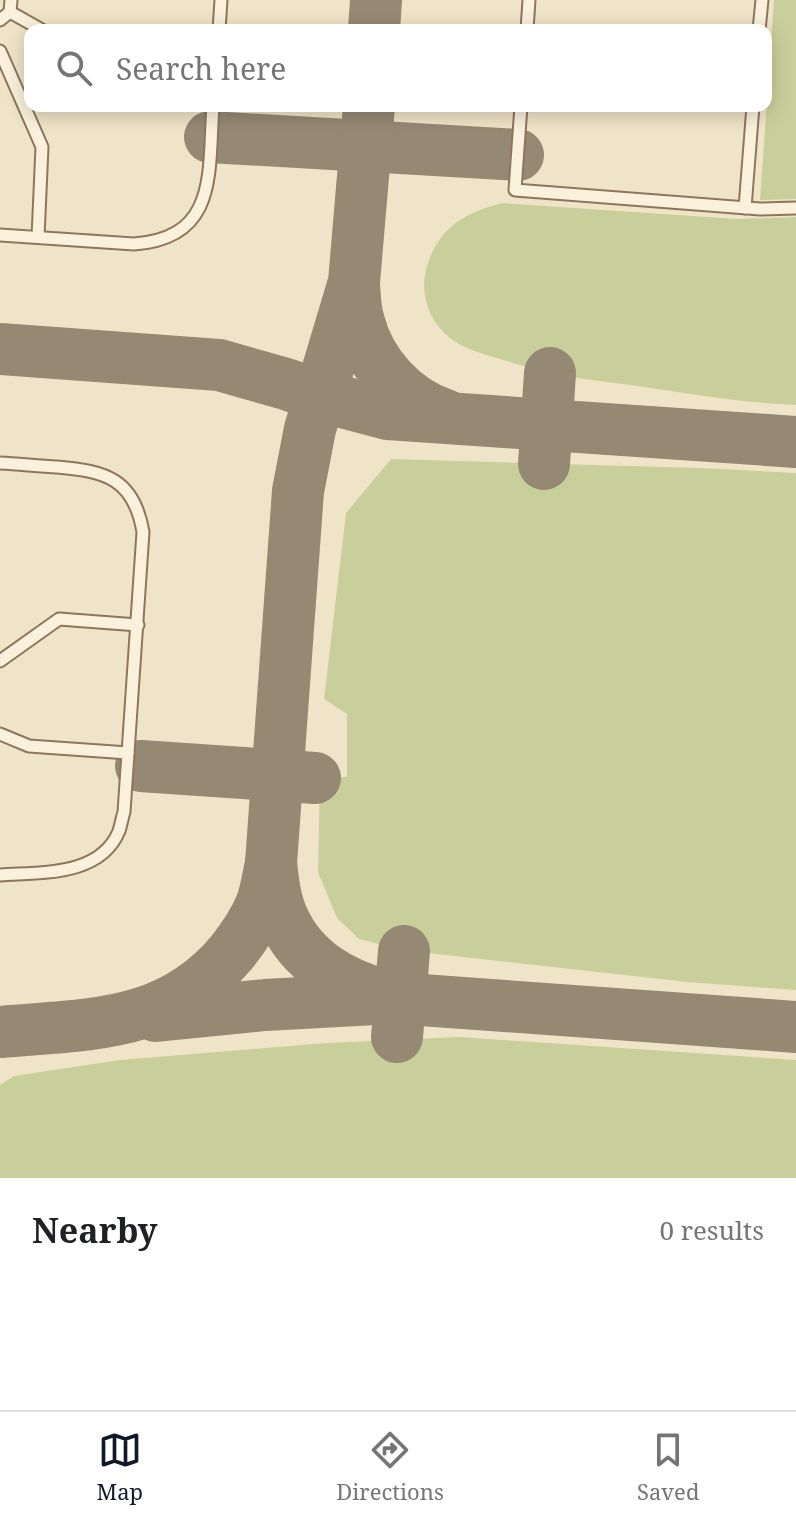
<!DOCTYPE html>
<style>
body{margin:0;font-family:"Noto Serif",serif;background:#f6f6f6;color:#202124}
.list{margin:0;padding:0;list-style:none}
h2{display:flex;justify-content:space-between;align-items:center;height:104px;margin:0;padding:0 32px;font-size:34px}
h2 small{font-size:26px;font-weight:400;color:#757577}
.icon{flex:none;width:44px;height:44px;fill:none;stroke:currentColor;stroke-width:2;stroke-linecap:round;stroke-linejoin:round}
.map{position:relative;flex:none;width:796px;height:1178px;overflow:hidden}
.search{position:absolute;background:#fff;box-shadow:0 4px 20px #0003;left:24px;right:24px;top:24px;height:88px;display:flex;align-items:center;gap:20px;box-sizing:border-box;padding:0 28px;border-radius:16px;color:#757577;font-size:30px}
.sheet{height:232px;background:#fff}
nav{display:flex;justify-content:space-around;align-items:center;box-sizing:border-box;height:112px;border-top:2px solid #e0e0e0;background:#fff;font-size:22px;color:#757577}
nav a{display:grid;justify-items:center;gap:4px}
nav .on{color:#111827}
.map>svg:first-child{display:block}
.green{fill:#c9cf9b}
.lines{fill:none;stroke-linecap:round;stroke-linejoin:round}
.taxiway{stroke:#968974;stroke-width:52}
.service-casing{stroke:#8d765c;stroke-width:15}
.service{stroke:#faf1dc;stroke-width:11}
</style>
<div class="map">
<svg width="796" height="1178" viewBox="0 0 796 1178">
<rect width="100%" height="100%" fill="#f0e4c8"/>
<g class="green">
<path d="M774,0h22v199l-36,1z"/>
<path d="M502,203l235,16 59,-2v188c-53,-2 -105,-11 -158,-19 -28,-4 -57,-7 -85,-12 -18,-4 -35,-10 -53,-15 -17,-5 -36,-10 -50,-21 -22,-18 -31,-45 -23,-72 12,-39 38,-53 75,-63z"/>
<path d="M391,459l309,9 96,5v517l-109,-8 -285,-32 -43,-11 -22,-21 -19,-46 2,-95h27v-63l-23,-15 22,-186z"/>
<path d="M459,1037l337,23v118h-796v-93l14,-9 106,-16 206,-17z"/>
</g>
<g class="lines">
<g class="taxiway">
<path d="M374,30l2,-30"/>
<path d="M210,137l308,18"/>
<path d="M354,285c1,12 1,25 5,37 11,42 44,79 86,93"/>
<path d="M0,349l219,16 67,19 34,12 68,18 408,28"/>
<path d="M544,464l6,-91"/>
<path d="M141,766l174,12"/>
<path d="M271,863c2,18 4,38 12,55 18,42 58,66 101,77"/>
<path d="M156,1016l109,-11 129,-7 402,29"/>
<path d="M0,1032c90,-8 169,-4 232,-80 11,-14 22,-30 29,-47 5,-13 7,-28 10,-42l27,-372 12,-62 44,-147 15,-176"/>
<path d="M397,1037l7,-86"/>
</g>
<g class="service-casing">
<g id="service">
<path d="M10,12l32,18"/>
<path d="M0,20l10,-8 1,-12"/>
<path d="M219,30l2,-30"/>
<path d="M527,30l2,-30"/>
<path d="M759,30l3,-30"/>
<path d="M0,51l42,96 -4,90"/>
<path d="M521,106l-6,84 245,19 36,-1"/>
<path d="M745,208l8,-102"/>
<path d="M0,235l134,9c85,-6 74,-73 79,-138"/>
<path d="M0,463c19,1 38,3 57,4 49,4 77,12 86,65l-19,280c-2,6 -3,13 -5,19 -19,46 -79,41 -119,44"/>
<path d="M0,661l59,-42 79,6"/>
<path d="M0,734l29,12 99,7"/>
</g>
</g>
<use href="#service" class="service"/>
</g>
</svg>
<div class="search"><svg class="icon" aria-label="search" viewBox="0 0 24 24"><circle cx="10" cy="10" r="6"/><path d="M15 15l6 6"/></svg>Search here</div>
</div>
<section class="sheet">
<h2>Nearby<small>0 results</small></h2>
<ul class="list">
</ul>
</section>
<nav>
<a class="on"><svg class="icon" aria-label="map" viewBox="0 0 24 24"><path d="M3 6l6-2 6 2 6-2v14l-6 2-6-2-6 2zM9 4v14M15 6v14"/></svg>Map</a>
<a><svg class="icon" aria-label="directions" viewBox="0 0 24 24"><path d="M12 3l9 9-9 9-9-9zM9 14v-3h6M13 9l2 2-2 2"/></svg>Directions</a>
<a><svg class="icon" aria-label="saved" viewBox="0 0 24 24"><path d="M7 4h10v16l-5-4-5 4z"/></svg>Saved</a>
</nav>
